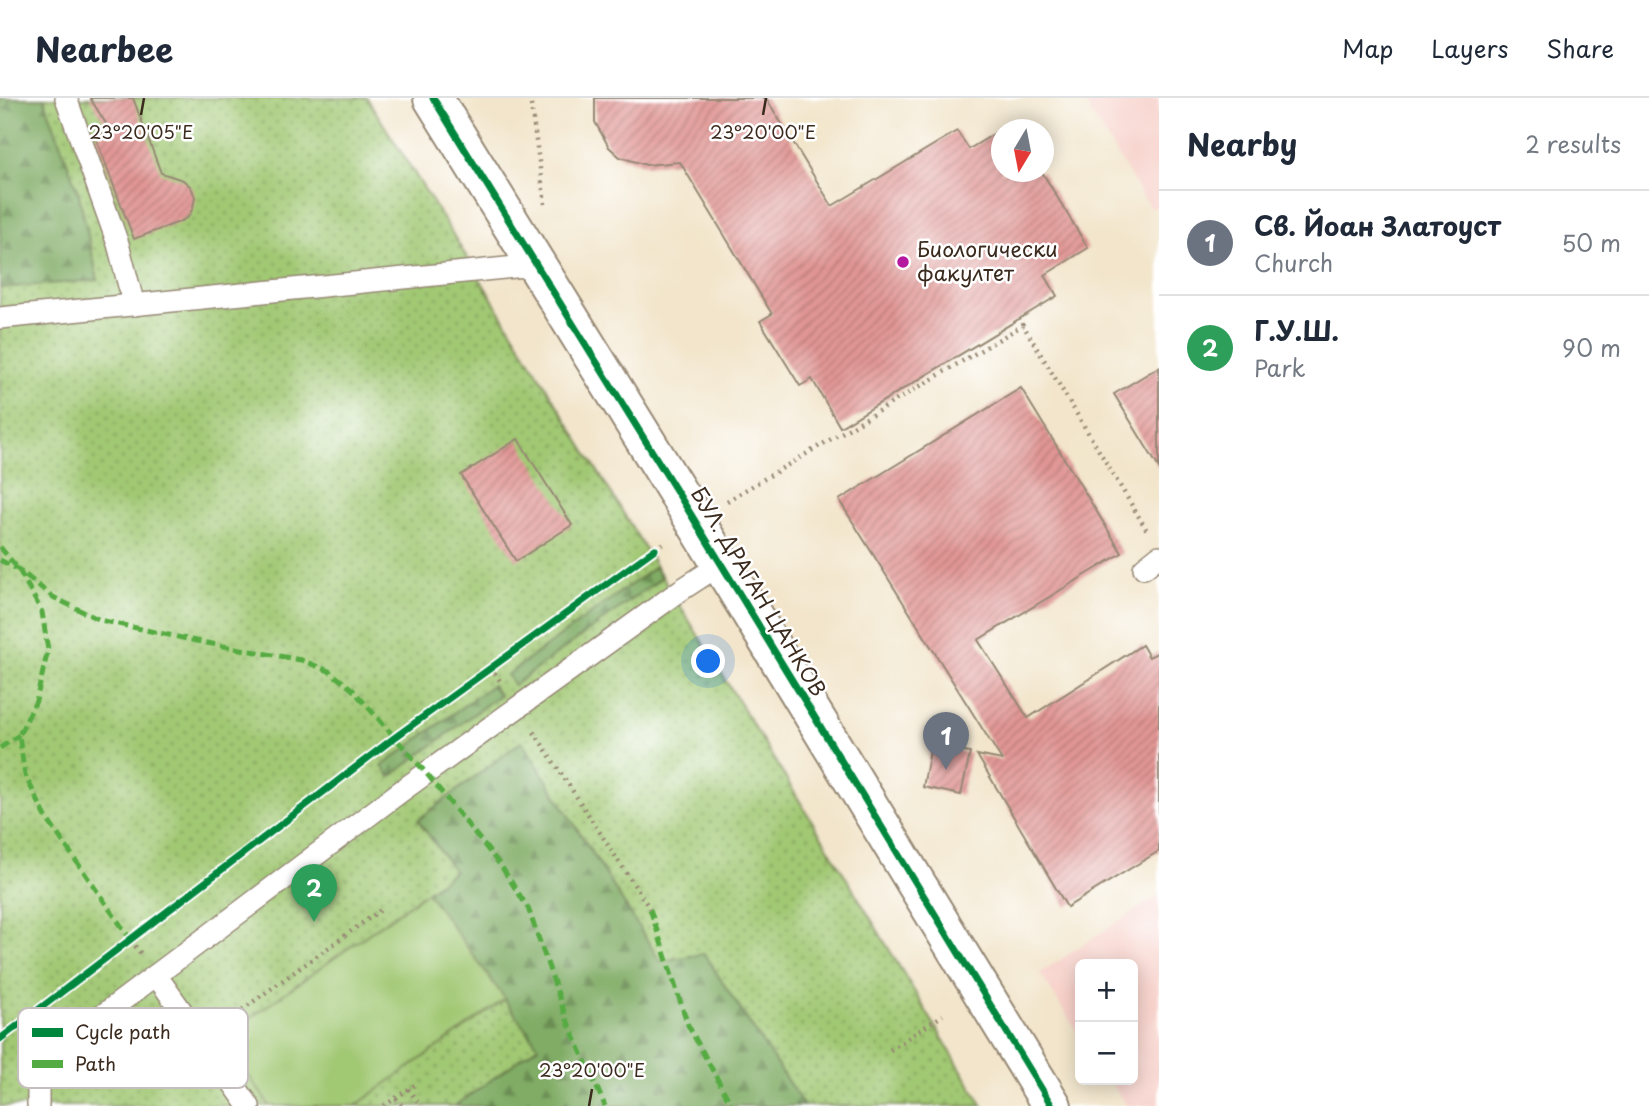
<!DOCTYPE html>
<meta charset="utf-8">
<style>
body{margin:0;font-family:"Playpen Sans",sans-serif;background:#f2f2f3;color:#1f2937}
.controls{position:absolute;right:21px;bottom:21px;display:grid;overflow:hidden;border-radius:10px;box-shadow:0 4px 18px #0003}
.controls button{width:63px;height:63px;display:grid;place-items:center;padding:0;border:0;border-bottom:2px solid #e0e1e3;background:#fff;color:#1f2937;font:35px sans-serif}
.compass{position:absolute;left:991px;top:21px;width:63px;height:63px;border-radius:50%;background:#fff;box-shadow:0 4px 18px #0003;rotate:190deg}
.you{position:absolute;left:709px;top:564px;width:24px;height:24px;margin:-18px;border:5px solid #fff;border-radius:50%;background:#1a73e8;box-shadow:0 0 0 10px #1a73e833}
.badge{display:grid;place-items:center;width:46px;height:46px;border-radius:50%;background:#b5179e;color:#fff;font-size:23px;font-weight:700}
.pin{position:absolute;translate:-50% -58px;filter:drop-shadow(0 2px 4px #0008)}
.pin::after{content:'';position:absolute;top:37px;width:24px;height:21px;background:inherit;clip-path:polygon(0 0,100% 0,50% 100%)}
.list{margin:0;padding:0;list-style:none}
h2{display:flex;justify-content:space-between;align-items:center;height:91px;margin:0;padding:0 28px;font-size:30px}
h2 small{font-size:23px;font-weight:400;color:#747a83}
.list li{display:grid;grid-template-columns:46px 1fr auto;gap:21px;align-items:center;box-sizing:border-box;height:105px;padding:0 28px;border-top:2px solid #e0e1e3}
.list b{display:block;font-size:26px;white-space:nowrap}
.list p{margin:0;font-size:23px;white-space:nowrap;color:#747a83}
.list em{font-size:23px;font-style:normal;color:#747a83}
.map{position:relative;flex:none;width:1159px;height:1008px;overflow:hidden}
header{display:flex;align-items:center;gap:42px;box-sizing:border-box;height:98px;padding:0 35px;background:#fff;border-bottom:2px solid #e0e1e3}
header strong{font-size:33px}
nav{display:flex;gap:38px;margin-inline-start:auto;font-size:24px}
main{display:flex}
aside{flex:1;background:#fff}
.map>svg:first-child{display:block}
.built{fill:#f7d0c9}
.grass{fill:url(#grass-dots);stroke:#6e7948;stroke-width:2}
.forest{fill:url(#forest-firs);stroke:#5e6b42;stroke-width:2}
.pitch{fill:#a1c873;stroke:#6e7948;stroke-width:2}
.building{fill:url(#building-hatch)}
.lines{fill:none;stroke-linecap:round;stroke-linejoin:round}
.service-casing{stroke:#968874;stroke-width:24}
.tertiary-casing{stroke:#968874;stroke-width:42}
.path{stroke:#968874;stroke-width:4.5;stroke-dasharray:2 5;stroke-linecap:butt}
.service{stroke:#fff;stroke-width:21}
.tertiary{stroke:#fff;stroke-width:38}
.quiet{stroke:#55ab43;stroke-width:5;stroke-dasharray:10 5;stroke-linecap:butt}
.cycleway-casing{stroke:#fff;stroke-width:11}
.cycleway{stroke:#00873e;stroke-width:7}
.ticks{fill:none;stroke:#3b2a1e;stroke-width:2.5}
.poi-dot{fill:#b5179e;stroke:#fff;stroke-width:2.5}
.labels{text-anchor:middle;stroke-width:5;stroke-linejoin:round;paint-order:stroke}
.poi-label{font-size:21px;fill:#3b2a1e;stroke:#fff;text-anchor:start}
.street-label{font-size:21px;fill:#3b2a1e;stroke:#fff}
.key{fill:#fff;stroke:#c4bfbc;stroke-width:2}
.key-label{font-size:19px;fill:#3b2a1e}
.ticks-label{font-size:18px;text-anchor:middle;fill:#3b2a1e;stroke:#fff;stroke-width:5;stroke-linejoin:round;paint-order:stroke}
</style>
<header>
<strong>Nearbee</strong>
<nav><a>Map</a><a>Layers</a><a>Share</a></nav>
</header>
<main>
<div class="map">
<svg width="1159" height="1008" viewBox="0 0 1159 1008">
<defs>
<pattern id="grass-dots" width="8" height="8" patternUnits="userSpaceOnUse" patternTransform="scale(1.75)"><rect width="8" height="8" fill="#a1c873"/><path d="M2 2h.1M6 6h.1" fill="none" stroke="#84a35e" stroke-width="1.8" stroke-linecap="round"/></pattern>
<pattern id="forest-firs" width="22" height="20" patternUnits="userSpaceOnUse" patternTransform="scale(1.75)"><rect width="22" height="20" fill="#80ac65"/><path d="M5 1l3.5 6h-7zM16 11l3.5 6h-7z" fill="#6a8c53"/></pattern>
<pattern id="building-hatch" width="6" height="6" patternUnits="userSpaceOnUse" patternTransform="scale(1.75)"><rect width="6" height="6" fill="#e19694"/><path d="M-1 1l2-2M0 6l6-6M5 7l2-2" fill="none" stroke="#b87b78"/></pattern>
</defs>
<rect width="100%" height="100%" fill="#fff"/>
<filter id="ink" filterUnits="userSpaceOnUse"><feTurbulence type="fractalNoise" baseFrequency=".0143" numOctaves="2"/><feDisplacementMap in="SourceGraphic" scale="14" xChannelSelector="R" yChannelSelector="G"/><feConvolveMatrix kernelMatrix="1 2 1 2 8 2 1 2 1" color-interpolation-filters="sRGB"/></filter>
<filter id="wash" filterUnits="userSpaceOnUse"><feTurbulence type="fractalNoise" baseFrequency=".00686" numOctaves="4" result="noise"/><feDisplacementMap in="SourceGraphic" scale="28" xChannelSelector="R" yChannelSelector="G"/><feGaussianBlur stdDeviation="1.57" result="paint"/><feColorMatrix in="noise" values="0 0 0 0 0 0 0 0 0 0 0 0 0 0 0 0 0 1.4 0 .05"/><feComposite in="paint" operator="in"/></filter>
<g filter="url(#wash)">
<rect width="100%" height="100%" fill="#f2e5cb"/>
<g class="built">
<path d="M1082,0h77v109l-9,1z"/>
<path d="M1159,797v211h-32l-18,-26h24v-116h-53v72l-40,-63z"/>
</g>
<path class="grass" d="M0,0h367l80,127 382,624 154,257h-983z"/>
<g class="forest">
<path d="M0,0h44l35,97 19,85 -98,8z"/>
<path d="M655,469l6,11 -147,107 -7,-10z"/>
<path d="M492,587l7,10 -109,82 -8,-11z"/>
<path d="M522,643l138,220 44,-7 100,152h-349l83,-60 -111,-154 27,-21 -36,-51z"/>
</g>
<path class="pitch" d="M427,794l78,107 -150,107h-85l-48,-68z"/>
<g id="blocks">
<g class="building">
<path d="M90,0h43l28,75 22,7 8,7 4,10 -2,11 -5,9 -9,5 -45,17 -39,-103 15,-6z"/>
<path d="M595,0h171l66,108 125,-75 12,18 43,-26 4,7h-14v42h40l46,76 -43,27 12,21 -217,131 -28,-48 -12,7 -40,-65 12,-7 -92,-152 -34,3 -26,-8 -11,-10 -14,-25z"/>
<path d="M1159,269v101l-45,-74z"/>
<path d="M1021,290l101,165 -144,87 50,78 114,-73 7,12 10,-5v199l-92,56 -90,-152 25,5 -163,-260z"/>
<path d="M518,341l54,86 -56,36 -55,-86z"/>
<path d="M931,648l39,7 -9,42 -38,-8z"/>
</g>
</g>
</g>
<g filter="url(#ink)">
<use href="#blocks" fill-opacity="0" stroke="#968874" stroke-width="2"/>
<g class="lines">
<g class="service-casing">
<g id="service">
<path d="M66,0l52,146 16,61"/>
<path d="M0,220l536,-53"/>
<path d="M1144,470l15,-12"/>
<path d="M156,877l244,-183 281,-202 40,-26"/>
<path d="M38,1008v-33l9,-16 109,-82 93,131"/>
</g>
</g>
<g class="tertiary-casing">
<path id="tertiary" d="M433,0l246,397 373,611"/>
</g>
<g class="path">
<path d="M530,0l15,106"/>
<path d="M727,403l296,-176 125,207"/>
<path d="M491,569l11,17"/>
<path d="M534,634l116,177"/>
<path d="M131,842l10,14"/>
<path d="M225,924l157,-113"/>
<path d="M0,941l394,-301 270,-195"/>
<path d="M890,952l53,-35"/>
<path d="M408,991l13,17"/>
<path d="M396,1000l6,8"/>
<path d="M384,1008l32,-22"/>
</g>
<use href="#service" class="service"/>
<use href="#tertiary" class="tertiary"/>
<g class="quiet">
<path d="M0,449l19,23 23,42 6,38 -12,51 -17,34 6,40 22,44 84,121"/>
<path d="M0,462l19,10 34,27 47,23 96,21 105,19 28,11 23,18 74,84 75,93 27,42 39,112 38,86"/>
<path d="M0,650l19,-13"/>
<path d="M650,811l38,116 44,81"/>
</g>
<g class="cycleway-casing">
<g id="cycleway">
<path d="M433,0l246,397 373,611"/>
<path d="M0,941l394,-301 261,-189"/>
</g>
</g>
<use href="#cycleway" class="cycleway"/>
</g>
</g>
<path class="ticks" d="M141,17l3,-17M763,17l3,-17M589,1008l3,-17"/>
<circle class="poi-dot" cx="903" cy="164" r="7"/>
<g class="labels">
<g class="poi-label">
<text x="917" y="159">Биологически<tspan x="917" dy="24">факултет</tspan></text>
</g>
<g class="street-label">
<text transform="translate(758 494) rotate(59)" y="7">БУЛ. ДРАГАН ЦАНКОВ</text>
</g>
</g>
<rect x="18" y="910" width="230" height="80" rx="10" class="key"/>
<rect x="32" y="930" width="31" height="9" fill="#00873e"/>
<rect x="32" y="962" width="31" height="8" fill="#55ab43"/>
<g class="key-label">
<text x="75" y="941">Cycle path</text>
<text x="75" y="973">Path</text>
</g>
<g class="ticks-label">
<text x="141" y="41">23°20'05"E</text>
<text x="763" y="41">23°20'00"E</text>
<text x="592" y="979">23°20'00"E</text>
</g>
</svg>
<div class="controls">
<button>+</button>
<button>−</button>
</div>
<svg class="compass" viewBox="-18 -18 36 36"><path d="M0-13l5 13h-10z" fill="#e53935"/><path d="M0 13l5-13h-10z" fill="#747a83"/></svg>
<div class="you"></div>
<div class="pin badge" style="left:946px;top:672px;background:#6b7280">1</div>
<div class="pin badge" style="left:314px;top:824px;background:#2e9e5b">2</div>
</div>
<aside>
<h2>Nearby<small>2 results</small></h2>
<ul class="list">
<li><span class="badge" style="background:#6b7280">1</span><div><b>Св. Йоан Златоуст</b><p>Church</p></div><em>50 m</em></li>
<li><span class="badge" style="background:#2e9e5b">2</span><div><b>Г.У.Ш.</b><p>Park</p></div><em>90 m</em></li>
</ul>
</aside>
</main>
